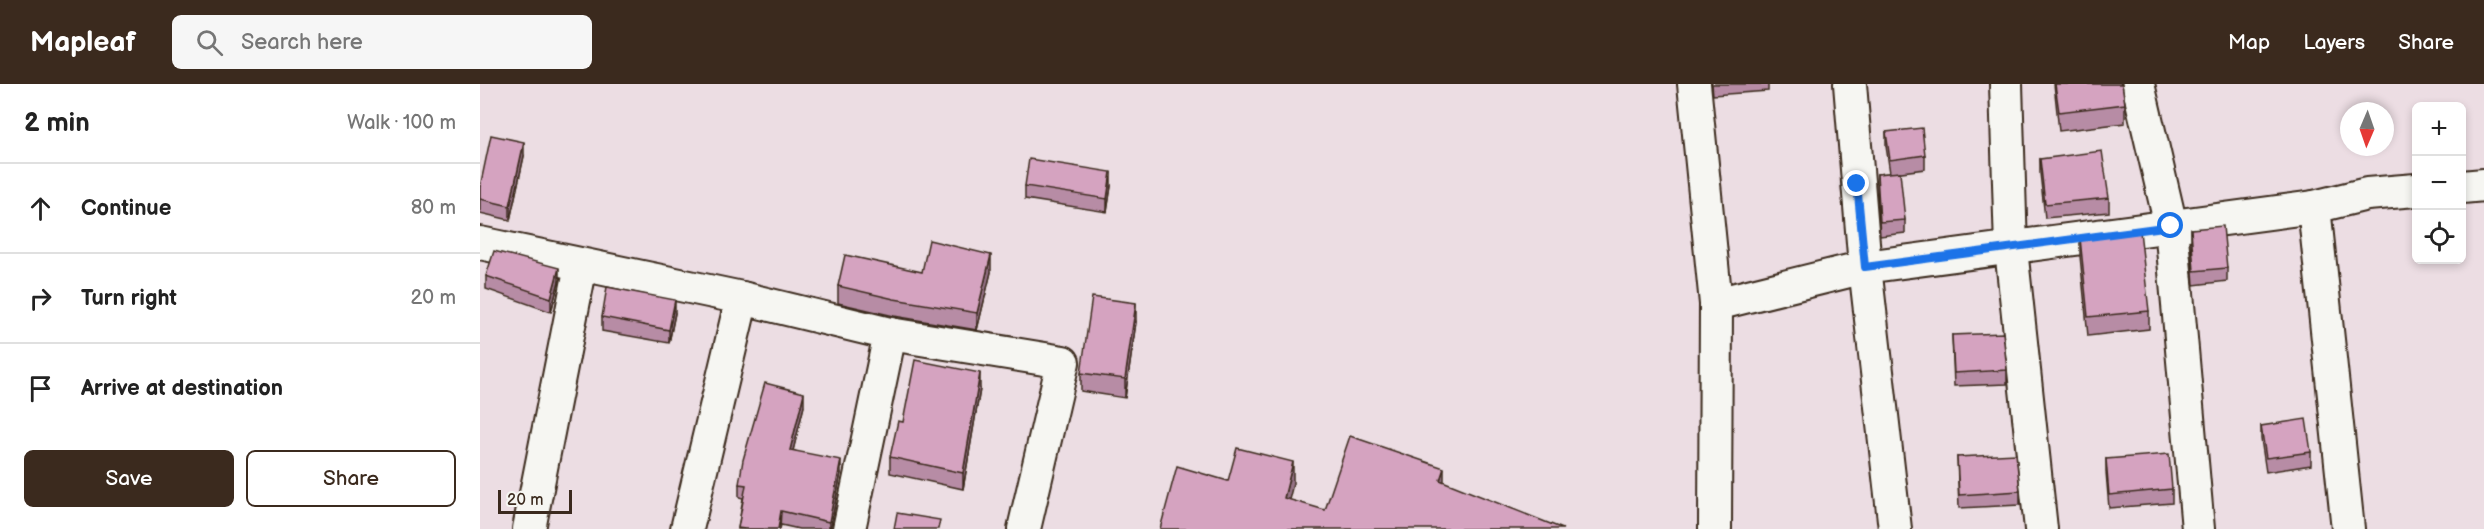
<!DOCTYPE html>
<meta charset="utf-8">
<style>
body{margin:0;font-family:"Balsamiq Sans",sans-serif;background:#f6f6f6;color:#222}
.controls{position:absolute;right:18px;top:18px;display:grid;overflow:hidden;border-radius:9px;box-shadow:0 3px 9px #0003}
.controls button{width:54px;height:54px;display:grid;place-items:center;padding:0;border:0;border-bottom:2px solid #e0e0e0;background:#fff;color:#222;font:30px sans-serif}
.compass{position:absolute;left:1860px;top:18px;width:54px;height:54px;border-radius:50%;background:#fff;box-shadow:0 3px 9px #0003;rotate:182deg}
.scale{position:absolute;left:18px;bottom:15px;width:74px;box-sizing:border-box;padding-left:6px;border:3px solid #3b2a1e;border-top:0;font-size:16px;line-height:21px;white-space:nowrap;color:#3b2a1e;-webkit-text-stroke:4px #f6f6f2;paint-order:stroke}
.stop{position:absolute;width:18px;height:18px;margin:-14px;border:4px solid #1a73e8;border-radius:50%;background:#fff}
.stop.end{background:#1a73e8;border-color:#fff;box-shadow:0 2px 6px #0008}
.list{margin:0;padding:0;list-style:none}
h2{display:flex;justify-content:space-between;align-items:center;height:78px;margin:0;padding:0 24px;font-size:26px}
h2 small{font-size:20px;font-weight:400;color:#767676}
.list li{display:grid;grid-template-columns:39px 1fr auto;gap:18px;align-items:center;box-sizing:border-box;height:90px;padding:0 24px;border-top:2px solid #e0e0e0}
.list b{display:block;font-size:22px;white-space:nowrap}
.list em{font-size:20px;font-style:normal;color:#767676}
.actions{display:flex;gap:12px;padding:18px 24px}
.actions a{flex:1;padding:14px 0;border:2px solid #3b2a1e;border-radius:9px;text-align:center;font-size:21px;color:#3b2a1e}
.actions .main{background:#3b2a1e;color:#fff}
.icon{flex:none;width:33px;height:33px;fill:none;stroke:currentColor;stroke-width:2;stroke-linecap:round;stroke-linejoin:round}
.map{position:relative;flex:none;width:2004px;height:445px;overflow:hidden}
header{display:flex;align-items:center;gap:36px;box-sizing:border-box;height:84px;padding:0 30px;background:#3b2a1e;color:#fff}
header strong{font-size:28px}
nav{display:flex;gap:33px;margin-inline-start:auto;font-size:21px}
.search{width:420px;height:54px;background:#f6f6f6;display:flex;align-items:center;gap:15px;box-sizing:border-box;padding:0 21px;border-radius:9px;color:#767676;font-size:22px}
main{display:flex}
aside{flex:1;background:#fff}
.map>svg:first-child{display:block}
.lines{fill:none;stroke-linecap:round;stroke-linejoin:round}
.minor-casing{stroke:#3b2a1e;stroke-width:36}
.minor{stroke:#f6f6f2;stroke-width:32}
.wall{fill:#b78ca5;stroke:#3b2a1e;stroke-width:1.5}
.shaded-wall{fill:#957286;stroke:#3b2a1e;stroke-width:1.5}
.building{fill:#d5a3c0;stroke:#3b2a1e;stroke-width:1.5}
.route{stroke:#1a73e8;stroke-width:8}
</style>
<header>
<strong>Mapleaf</strong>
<div class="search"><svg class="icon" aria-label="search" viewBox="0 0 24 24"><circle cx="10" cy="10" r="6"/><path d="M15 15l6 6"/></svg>Search here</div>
<nav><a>Map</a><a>Layers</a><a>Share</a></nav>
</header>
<main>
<aside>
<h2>2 min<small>Walk · 100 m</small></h2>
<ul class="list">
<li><svg class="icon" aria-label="ahead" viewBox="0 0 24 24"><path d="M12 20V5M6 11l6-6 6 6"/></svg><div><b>Continue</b></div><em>80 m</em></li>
<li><svg class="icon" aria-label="right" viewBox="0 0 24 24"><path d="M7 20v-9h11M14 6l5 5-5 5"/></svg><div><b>Turn right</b></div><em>20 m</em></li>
<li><svg class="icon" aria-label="arrive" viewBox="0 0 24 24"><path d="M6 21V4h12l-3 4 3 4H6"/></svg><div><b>Arrive at destination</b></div></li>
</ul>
<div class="actions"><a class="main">Save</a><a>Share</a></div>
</aside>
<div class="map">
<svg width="2004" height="445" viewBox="0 0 2004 445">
<rect width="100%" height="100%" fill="#ecdde3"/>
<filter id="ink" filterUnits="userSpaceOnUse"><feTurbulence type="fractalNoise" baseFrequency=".0167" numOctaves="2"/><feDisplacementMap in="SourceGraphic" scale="12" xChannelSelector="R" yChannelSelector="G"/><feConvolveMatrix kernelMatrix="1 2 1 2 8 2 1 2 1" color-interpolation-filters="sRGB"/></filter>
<g filter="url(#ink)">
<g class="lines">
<g class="minor-casing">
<g id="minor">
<path d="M1214,0l22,220 -1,225"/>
<path d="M1370,0l15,183 30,262"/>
<path d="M1526,0l5,165 30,280"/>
<path d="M1658,0l33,142 27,303"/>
<path d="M1982,103l22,-2"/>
<path d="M1834,123l34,322"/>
<path d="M0,159l262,55 -55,231"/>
<path d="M262,214l148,36 -41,195"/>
<path d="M1236,220l149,-37 449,-60 53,-13 49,-4"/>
<path d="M410,250l173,28 -39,167"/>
<path d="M49,445l52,-264"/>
</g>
</g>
<use href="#minor" class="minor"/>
</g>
<g class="wall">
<path d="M1232,0h56v7l-55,4z"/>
<path d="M1574,0h68l3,20v19l-66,8z"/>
<path d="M1406,48l39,23v14l-31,4 11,47v13l-25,3 -3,-48v-14l13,-1 -4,-27z"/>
<path d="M44,72l-14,64 -30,-7v-26z"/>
<path d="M1560,75l69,39v14l-64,6 -5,-45z"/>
<path d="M545,102h86l-4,26 -82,-13z"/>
<path d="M1711,145l36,39v13l-33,4 -3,-42z"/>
<path d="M1600,154l69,73v18l-61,7 -8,-80z"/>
<path d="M442,188h69l-14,58 -83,-14 -56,-13v-17z"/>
<path d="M6,192l73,5 -8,31 -65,-23z"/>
<path d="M195,229l-6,30 -67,-12v-14z"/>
<path d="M656,238l-11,76 -44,-7v-18z"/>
<path d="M1472,251l55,35v14l-53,2z"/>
<path d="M500,305l-17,100 -73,-16v-16l13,-35z"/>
<path d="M324,322l-11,44 48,23 -11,56h-31l-18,-4 -1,4h-42l5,-31 -4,-1v-13z"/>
<path d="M1781,342l50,26v13l-45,7 -5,-33z"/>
<path d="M1477,373l63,34v14l-61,3z"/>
<path d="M1626,375l66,30v14l-63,5 -3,-36z"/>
</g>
<g class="shaded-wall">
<path d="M44,58v14l-14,64v-14z"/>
<path d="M631,88v14l-4,26v-13z"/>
<path d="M511,171v17l-14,58v-17z"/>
<path d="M79,184v13l-8,31v-14z"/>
<path d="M195,216v13l-6,30v-13z"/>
<path d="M656,219v19l-11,76v-19z"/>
<path d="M500,289v16l-17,100v-16z"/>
<path d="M324,309v13l-14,57v-13z"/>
<path d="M361,376v13l-11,56h-1v-7z"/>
<path d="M813,378v22l-9,36v-22z"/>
<path d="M964,384v22l-4,-10z"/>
<path d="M301,427l-1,18h-2z"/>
</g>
<g class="building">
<path d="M1575,0h67l3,20 -66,8z"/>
<path d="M1442,44l3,27 -35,5 -4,-28z"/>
<path d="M11,51l33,7 -14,64 -30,-7v-12z"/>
<path d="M1622,67l7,47 -64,6 -5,-45z"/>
<path d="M549,75l82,13 -4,27 -82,-13z"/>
<path d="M1420,88l5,48 -25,2 -3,-48z"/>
<path d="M1743,142l4,42 -33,3 -3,-42z"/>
<path d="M1660,147l9,80 -61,6 -8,-79z"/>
<path d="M449,156l62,15 -14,58 -83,-14 -56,-13 7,-31 77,17z"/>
<path d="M14,167l65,17 -8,30 -65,-22z"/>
<path d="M127,203l68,13 -6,30 -67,-13z"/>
<path d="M612,213l44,6 -11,76 -44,-6z"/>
<path d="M1523,249l4,37 -53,3 -2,-38z"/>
<path d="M435,276l65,13 -17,100 -73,-16 8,-36 5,1z"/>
<path d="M285,299l39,10 -14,57 51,10 -12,62 -48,-11 -3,18h-33l-7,-1 8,-43 -7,-1 4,-24z"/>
<path d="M1826,335l5,33 -45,6 -5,-32z"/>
<path d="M870,352l94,32 -4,12 123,49h-403l17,-63 51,15 9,-33 56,14 -9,36 41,12z"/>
<path d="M1536,370l4,37 -61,4 -2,-38z"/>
<path d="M1689,370l3,35 -63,6 -3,-36z"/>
<path d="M417,429l43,7 -2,9h-44z"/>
</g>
</g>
<g class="lines" filter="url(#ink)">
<path class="route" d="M1377,100l8,83 306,-41"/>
</g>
</svg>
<div class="controls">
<button>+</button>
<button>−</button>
<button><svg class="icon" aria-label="locate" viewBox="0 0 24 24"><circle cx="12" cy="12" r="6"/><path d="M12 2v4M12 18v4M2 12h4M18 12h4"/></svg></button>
</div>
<svg class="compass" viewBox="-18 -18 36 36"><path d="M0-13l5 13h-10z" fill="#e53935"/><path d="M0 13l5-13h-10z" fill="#767676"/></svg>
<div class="scale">20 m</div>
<div class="stop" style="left:1691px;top:142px"></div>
<div class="stop end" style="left:1377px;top:100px"></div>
</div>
</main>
